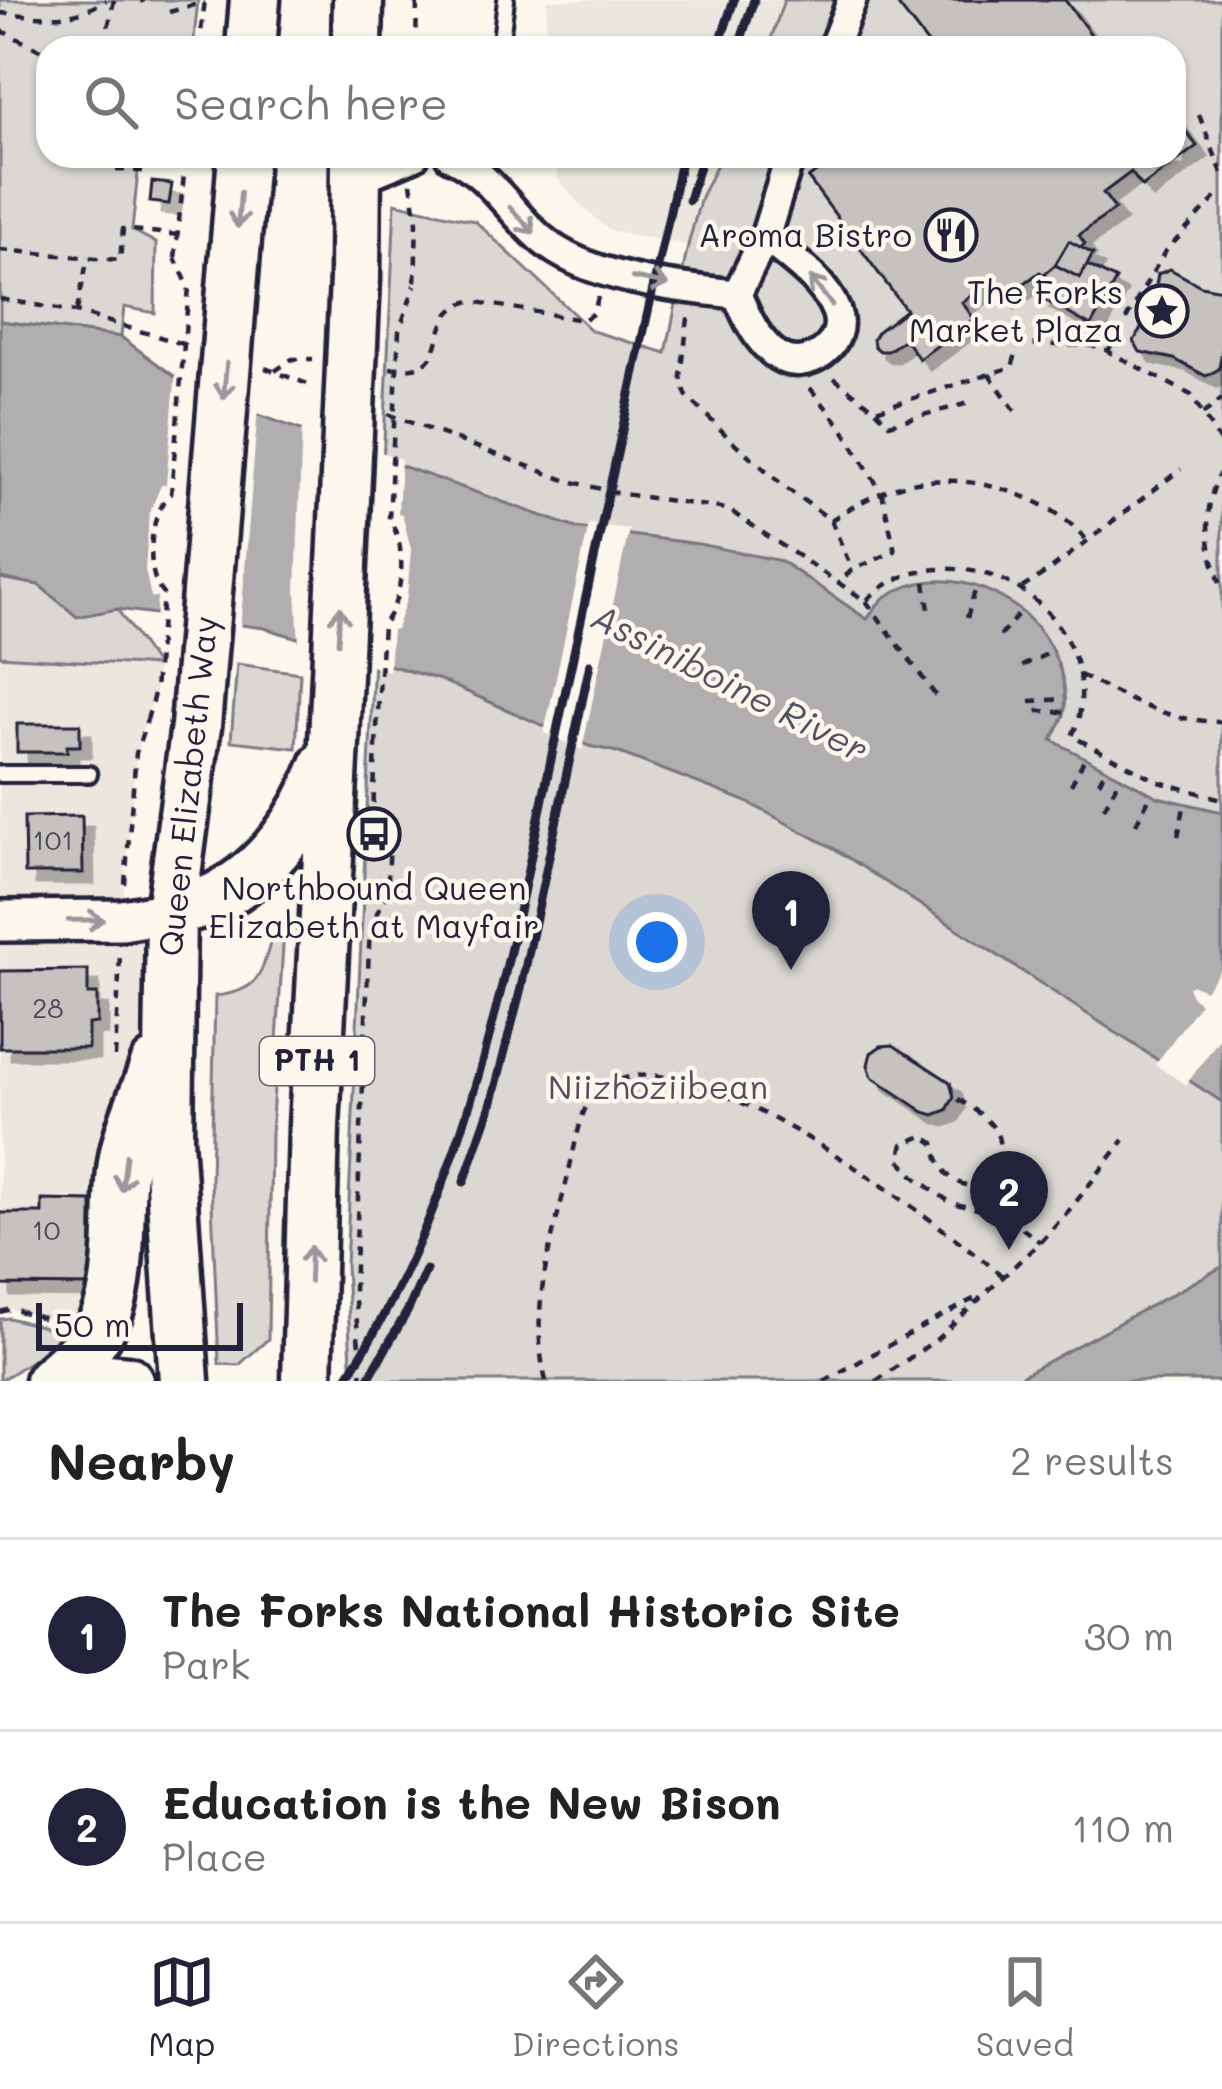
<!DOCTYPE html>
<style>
body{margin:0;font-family:Mali,sans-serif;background:#f6f6f6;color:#222}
.scale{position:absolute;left:36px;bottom:30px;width:207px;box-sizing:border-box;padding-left:12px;border:6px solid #22223b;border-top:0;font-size:33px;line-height:42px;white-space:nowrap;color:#22223b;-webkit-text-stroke:9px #fbf7ec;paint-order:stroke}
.you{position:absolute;left:657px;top:942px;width:42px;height:42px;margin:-30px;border:9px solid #fff;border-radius:50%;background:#1a73e8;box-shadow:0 0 0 18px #1a73e833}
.badge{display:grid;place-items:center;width:78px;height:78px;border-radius:50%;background:#22223b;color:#fff;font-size:39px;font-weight:700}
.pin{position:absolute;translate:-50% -99px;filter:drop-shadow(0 3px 6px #0008)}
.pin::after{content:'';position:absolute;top:63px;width:42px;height:36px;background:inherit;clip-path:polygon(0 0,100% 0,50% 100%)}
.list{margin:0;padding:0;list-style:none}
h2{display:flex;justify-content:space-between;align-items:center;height:156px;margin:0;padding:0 48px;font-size:51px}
h2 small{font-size:39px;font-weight:400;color:#767676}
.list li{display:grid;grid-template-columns:78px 1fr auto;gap:36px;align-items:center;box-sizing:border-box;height:192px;padding:0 48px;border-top:3px solid #e0e0e0}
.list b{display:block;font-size:45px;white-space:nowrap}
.list p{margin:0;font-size:39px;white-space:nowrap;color:#767676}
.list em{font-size:39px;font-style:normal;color:#767676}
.icon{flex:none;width:66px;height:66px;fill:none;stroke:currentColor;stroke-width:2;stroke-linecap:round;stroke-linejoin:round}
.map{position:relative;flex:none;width:1222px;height:1381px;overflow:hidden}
.search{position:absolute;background:#fff;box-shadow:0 3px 9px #0004;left:36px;right:36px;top:36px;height:132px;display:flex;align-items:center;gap:30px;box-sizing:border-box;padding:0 42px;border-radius:36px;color:#767676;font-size:45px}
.sheet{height:540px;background:#fff}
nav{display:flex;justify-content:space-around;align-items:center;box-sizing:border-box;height:168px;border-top:3px solid #e0e0e0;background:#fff;font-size:33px;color:#767676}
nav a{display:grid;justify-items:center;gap:6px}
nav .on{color:#22223b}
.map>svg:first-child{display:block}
.built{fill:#ebe7df}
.green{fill:#dbd8d3;stroke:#7e7d87;stroke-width:3}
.water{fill:#b1aeb0;stroke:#787681;stroke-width:3}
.pier{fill:#fbf7ec}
.building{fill:#c6c2c0;stroke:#22223b;stroke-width:3;filter:url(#shadow)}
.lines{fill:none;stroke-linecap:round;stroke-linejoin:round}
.lane-casing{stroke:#22223b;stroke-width:22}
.street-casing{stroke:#22223b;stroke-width:36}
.secondary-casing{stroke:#22223b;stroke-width:48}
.highway-casing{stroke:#22223b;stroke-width:57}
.path{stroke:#22223b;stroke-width:4.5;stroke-dasharray:9 9;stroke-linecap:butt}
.lane{stroke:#fbf7ec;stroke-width:14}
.street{stroke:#fbf7ec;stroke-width:27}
.secondary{stroke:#fbf7ec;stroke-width:39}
.highway{stroke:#fbf7ec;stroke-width:48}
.rail{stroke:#22223b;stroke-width:9}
.highway-bridge-casing{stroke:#22223b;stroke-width:57;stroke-linecap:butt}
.path-bridge{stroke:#22223b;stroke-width:4.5;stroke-dasharray:9 9;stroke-linecap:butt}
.highway-bridge{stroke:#fbf7ec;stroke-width:48}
.oneway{stroke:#99979c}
.labels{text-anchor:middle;stroke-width:9;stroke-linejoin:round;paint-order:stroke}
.number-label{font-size:27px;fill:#4b4a5c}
.shield{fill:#fbf7ec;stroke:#636270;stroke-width:3}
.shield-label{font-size:30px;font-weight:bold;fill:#22223b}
.poi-label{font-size:33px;fill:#22223b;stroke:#fbf7ec;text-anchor:end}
.street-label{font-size:33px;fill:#22223b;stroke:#fbf7ec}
.park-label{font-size:33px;fill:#505061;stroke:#fbf7ec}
.water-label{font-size:36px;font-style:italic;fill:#545364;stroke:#fbf7ec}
</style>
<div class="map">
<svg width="1222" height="1381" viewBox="0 0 1222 1381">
<defs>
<filter id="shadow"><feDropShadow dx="11" dy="11" stdDeviation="0" flood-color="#0004"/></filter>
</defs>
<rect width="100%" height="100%" fill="#fbf7ec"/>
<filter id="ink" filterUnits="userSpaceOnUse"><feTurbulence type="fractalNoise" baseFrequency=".00833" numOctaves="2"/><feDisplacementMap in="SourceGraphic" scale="24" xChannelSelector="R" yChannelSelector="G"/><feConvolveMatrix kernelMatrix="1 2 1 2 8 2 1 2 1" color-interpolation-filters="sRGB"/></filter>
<g filter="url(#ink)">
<g class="built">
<path d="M548,0h236l-16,48h-224z"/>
<path d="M555,156h166l-20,41 -13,48 -79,-15 -29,-25 -23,-27z"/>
<path d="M0,656l157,10 -2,24 -19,63 -14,166 49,-7 -2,109 -87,302 -28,-1 -43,-13 -11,3z"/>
</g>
<g class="green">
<path d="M0,0h198l-5,48h-145v108h98l-7,6 -7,68 24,13 -1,70 -31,-6 -3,30 -121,-16z"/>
<path d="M784,0h438v1267l-210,114h-660l-6,-115 49,-1063 80,18 117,110 74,22 22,-108 13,-48 20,-41h453v-108h-406z"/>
<path d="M0,578l39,7 38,31 40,-7 40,57 -157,-10z"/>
<path d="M237,664l63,9 -4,75 -65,-7z"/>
<path d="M284,930l-13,205 -3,204 -29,26 -20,-1 -8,-184 4,-184c47,-5 46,-23 58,-63z"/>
<path d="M9,1318l35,9 21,12 -65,42v-62z"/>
</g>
<g class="water">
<path d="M0,321l121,16 76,56 379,135 123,16 82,17 86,58c6,-7 11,-17 18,-22 62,-40 146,-1 171,62 7,17 12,37 8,56 -3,8 -8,17 -12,25l106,57 64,15v290l-387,-253 -90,-48 -128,-49 -28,-6 -149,-66 -176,-52 -147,-19 -40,8 -38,-32 -39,-7z"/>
<path d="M1222,1267v114h-210z"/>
</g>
<g class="pier">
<path d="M176,370l24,18 58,20 -18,223 -85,-11 2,-22 -6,-1 -6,-27 4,-56 12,-29 5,-1z"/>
<path d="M302,424l99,35 -3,54 4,1 9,35 -4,48 -11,32 -4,1 -3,41 -90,-26 -3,-55z"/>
<path d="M589,524l40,5 -47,221 -38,-17z"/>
<path d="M1222,967v68l-36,50 -31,-20 45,-62 -8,-6 -4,-10 5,-2 12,5z"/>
</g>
<g class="building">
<path d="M894,0h171l36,48h-170z"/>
<path d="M1174,116l23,30 -55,41 -11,-15 -28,21 12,16 -36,26 6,9 -42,31 -3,-3 -36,26 -13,-17 -29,21 12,17 -55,40 -14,-20 -17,12h-8l-6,-5 -1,-7 4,-7 29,-22 -98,-132 30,-22h336z"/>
<path d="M152,182l20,2 -3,20 -19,-2z"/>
<path d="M1069,241l24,13 -13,24 -25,-13z"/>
<path d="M1055,265l25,13 7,-13 29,15 -25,46 -52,-29 10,-19 -6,-3z"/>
<path d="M1170,269l31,17 21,4v60l-3,19 -13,7 -32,-17 -34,-7 -6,-11 18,-32 6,-35z"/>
<path d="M17,724h63v22h-13v6h-50z"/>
<path d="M82,816l1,57h-58l-1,-56z"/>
<path d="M88,970v24h9v29l-9,1v24h-88v-77z"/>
<path d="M893,1045l57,37 4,15 -7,13 -13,5 -10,-3 -52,-35 -4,-12 3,-12 10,-7z"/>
<path d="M42,1200l50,1v85l-92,-1v-72h42z"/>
</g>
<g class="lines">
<g class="lane-casing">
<g id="lane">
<path d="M500,48l6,-48"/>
<path d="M0,774h89"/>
</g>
</g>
<g class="street-casing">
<g id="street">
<path d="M833,48l19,-48"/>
<path d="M450,156c39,17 59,55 90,82 46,41 137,50 197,56"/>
<path d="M356,180l58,-24"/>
<path d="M765,237c25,21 59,43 71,74 13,33 -30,63 -58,45 -20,-13 -32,-40 -41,-62l28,-57 25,-81"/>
</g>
</g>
<g class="secondary-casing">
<path id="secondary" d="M0,921l122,-1 49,-8"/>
</g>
<g class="highway-casing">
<g id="highway">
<path d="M251,48l4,-48"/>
<path d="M357,48l1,-48"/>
<path d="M234,264l9,-108"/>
<path d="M355,278l1,-122"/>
<path d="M171,912c14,-5 32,-8 46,-15 51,-26 89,-79 108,-132"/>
<path d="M50,1381c16,-14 33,-28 46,-46 31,-45 19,-120 27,-172 5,-33 21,-66 32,-98"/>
<path d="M75,1381l32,-2 21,2"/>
<path d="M184,1381l-16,-242 3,-227 25,-186"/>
<path d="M307,1381l7,-254 20,-386"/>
</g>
</g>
<g class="path">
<path d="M114,0l-6,28 7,20"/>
<path d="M142,0l1,3"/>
<path d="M169,12l36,-10"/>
<path d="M0,13c41,3 71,10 106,-13"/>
<path d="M0,30l48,24"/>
<path d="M199,48l6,-48"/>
<path d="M416,48l1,-48"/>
<path d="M1199,115l23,58"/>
<path d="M116,170l28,1 22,-15"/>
<path d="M411,183l6,39 -2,63"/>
<path d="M0,250l120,10 3,-31 55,6"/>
<path d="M175,258l11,-102"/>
<path d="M0,299l76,13 114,34"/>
<path d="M77,310l11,-53"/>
<path d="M688,318l-7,59 5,18 44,44 56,49 45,32 21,50"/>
<path d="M1108,351l56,-98 58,-62"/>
<path d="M265,368l45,17"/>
<path d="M390,368c71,9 28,-55 81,-67l112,19 11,-7 4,-16"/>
<path d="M275,371l17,-12h21"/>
<path d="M989,374l27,38"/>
<path d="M834,378l42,32 136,-43 7,-23 79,2 93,49 31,50"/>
<path d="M810,388l31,38 41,67 13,58 -43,19 -13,12"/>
<path d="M876,410l13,14 84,-22"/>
<path d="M388,414l177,66 52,13 110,16 139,92c39,-41 109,-41 155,-11 47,30 76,94 51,146l87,46 63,17"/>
<path d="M1203,414l19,-15"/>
<path d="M1222,470c-21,35 -16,80 0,117"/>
<path d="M831,520c24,-15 48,-29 76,-36 58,-13 144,10 180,57"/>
<path d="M925,582l5,35"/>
<path d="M1022,588l29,-19 130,-100"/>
<path d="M866,601l73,99"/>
<path d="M967,618l9,-31"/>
<path d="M1000,636l22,-26"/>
<path d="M1022,666l31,-15"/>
<path d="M1080,675c49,25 86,46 142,47"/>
<path d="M1030,701l36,-2"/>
<path d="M1037,711l27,1"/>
<path d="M1099,782l7,-13"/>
<path d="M1071,785l14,-27"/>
<path d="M1104,808l17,-32"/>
<path d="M1136,824l16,-31"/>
<path d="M1178,836l7,-33"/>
<path d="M125,884l11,-131 11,-33"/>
<path d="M115,1057l5,-102"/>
<path d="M958,1099c38,24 55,38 29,84 -31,10 -48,-11 -53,-40l-11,-7 -20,8 -4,15 16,18 36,26 54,12 35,27"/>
<path d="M986,1211l1,-28"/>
<path d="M0,1312l11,-3 47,13"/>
<path d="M362,1381l-8,-92 16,-364 17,-29 4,-70 -18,-10 3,-70"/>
<path d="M546,1381c-17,-66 3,-133 20,-197 4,-16 14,-68 21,-79 5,-7 20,-19 28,-23 83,-44 323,141 388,194"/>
<path d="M824,1381l153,-84"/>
<path d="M876,1381l60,-41 104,-98 32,-35 52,-67"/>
</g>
<use href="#lane" class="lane"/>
<use href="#street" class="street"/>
<use href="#secondary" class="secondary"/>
<use href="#highway" class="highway"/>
<g class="rail">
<path d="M718,48l16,-48"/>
<path d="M738,48l16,-48"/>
<path d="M689,200l13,-44"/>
<path d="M464,1182l27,-77 30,-117 69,-324"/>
<path d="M345,1381c128,-197 165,-429 213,-655 40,-190 83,-380 124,-570"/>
<path d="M367,1381l41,-71 18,-40"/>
</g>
<g class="highway-bridge-casing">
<g id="highway-bridge">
<path d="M196,726l38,-462"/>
<path d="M334,741l21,-463"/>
</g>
</g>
<g class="path-bridge">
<path d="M147,720l8,-30 8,-96c-19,-20 -14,-84 8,-100l18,-207 -14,-29"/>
<path d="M376,746l7,-122c21,-24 25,-78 6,-105l10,-188 16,-46"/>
</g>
<use href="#highway-bridge" class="highway-bridge"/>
</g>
<defs><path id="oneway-shaft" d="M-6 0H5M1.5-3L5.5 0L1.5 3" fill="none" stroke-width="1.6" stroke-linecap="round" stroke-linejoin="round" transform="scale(3)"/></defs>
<g class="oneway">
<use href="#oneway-shaft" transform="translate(239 210) rotate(95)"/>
<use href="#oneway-shaft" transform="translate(522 220) rotate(47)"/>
<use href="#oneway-shaft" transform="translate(650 281) rotate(11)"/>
<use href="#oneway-shaft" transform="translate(821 291) rotate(-128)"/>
<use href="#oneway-shaft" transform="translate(225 381) rotate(95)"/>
<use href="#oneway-shaft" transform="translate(339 625) rotate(-87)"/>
<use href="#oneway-shaft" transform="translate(86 920) rotate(-1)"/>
<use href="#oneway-shaft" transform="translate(124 1173) rotate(97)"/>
<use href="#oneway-shaft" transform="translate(310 1264) rotate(-88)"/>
</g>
</g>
<defs>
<g id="restaurant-ring" transform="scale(2.7)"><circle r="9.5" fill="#fbf7ec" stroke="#22223b" stroke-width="1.5"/><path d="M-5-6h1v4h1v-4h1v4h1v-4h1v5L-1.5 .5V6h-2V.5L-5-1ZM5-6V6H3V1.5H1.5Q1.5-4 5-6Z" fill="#22223b"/></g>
<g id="sight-ring" transform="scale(2.7)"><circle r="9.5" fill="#fbf7ec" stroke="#22223b" stroke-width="1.5"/><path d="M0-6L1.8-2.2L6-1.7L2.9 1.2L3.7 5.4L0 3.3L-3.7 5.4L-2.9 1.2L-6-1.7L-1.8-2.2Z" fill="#22223b"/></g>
<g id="bus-ring" transform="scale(2.7)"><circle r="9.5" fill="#fbf7ec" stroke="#22223b" stroke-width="1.5"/><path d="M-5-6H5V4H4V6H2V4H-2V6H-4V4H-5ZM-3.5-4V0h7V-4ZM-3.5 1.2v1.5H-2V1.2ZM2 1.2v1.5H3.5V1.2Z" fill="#22223b"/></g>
</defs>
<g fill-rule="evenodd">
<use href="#restaurant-ring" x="951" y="235"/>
<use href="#sight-ring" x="1162" y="311"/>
<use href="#bus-ring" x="374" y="834"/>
</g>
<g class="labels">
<g class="number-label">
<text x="53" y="850">101</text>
<text x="48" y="1018">28</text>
<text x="46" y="1240">10</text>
</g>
<rect class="shield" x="260" y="1037" width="114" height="48" rx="9"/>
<g class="shield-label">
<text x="317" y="1071">PTH 1</text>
</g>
<g class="poi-label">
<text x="912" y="247">Aroma Bistro</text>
<text x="1123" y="304">The Forks<tspan x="1123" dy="38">Market Plaza</tspan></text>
<text x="374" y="900" text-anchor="middle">Northbound Queen<tspan x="374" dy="38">Elizabeth at Mayfair</tspan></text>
</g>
<g class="street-label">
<text transform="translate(188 786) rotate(-84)" y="12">Queen Elizabeth Way</text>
</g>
<g class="park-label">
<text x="658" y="1099">Niizhoziibean</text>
</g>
<g class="water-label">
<text transform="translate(730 683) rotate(27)" y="13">Assiniboine River</text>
</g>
</g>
</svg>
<div class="scale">50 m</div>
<div class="you"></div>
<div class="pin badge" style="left:791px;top:970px">1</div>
<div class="pin badge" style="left:1009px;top:1250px">2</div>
<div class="search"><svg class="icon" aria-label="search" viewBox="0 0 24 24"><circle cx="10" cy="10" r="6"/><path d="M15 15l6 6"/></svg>Search here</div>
</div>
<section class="sheet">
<h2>Nearby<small>2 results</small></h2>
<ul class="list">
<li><span class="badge">1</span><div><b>The Forks National Historic Site</b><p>Park</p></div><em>30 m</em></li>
<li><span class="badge">2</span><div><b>Education is the New Bison</b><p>Place</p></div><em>110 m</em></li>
</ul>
</section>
<nav>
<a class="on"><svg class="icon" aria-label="map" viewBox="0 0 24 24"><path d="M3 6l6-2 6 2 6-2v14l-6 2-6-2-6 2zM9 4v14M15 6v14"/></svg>Map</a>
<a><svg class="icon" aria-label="directions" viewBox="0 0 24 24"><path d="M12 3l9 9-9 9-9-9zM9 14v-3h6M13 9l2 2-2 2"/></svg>Directions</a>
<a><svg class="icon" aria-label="saved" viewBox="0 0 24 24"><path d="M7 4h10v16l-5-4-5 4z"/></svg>Saved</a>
</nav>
